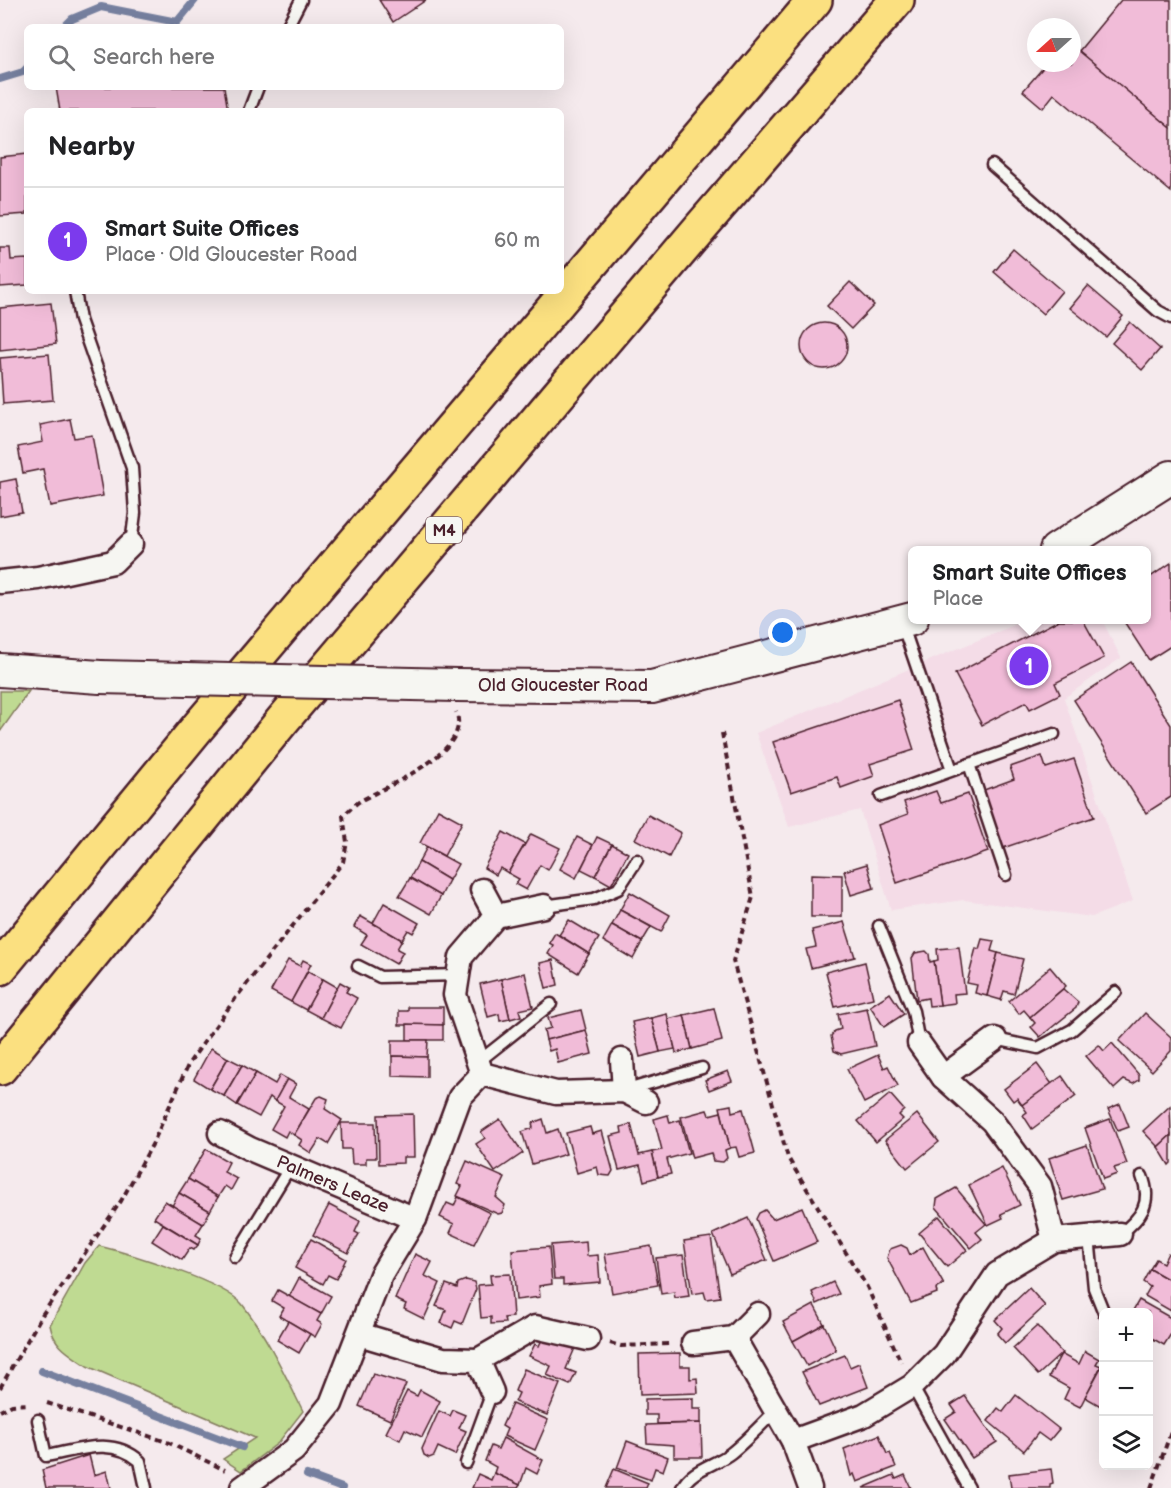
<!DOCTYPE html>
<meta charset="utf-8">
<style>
body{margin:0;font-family:"Balsamiq Sans",sans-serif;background:#f2f2f2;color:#202124}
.controls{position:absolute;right:18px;bottom:18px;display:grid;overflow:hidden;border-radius:9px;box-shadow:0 6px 24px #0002}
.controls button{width:54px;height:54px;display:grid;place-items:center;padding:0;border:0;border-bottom:2px solid #e0e0e0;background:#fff;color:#202124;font:30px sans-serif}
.compass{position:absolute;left:1027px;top:18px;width:54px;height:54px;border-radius:50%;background:#fff;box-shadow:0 6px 24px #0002;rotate:249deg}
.you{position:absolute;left:783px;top:633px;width:21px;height:21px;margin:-15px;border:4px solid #fff;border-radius:50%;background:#1a73e8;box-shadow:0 0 0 9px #1a73e833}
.badge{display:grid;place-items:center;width:39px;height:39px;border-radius:50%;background:#7c3aed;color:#fff;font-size:20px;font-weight:700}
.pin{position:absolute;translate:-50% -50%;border:3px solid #fff;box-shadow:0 2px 6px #0006}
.popup{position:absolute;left:908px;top:546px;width:243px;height:78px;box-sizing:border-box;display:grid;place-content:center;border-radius:9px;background:#fff;filter:drop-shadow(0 2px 4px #0005);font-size:20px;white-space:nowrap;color:#757577}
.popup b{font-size:22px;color:#202124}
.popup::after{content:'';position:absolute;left:50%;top:100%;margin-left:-12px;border:12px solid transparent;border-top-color:#fff}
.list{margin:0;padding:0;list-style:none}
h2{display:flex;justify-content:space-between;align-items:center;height:78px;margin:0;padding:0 24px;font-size:26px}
h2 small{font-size:20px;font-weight:400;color:#757577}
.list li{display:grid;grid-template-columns:39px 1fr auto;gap:18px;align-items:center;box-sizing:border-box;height:108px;padding:0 24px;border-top:2px solid #e0e0e0}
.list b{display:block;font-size:22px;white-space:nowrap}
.list p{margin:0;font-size:20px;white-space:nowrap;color:#757577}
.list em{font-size:20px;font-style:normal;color:#757577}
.icon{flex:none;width:33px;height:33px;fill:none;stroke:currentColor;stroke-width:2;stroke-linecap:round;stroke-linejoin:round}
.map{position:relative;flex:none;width:1171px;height:1488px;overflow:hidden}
.search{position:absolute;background:#fff;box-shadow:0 6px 24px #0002;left:24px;top:24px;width:540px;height:66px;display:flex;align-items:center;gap:15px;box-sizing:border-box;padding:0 21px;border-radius:9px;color:#757577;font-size:22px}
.panel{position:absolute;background:#fff;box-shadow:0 6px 24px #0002;left:24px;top:108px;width:540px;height:186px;border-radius:9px}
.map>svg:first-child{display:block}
.built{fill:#f4dce7}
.green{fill:#bfda92;stroke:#847c5e;stroke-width:1.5}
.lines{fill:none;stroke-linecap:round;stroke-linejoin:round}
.stream{stroke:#76809f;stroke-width:8}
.building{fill:#f1bcd8;stroke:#4a1f2b;stroke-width:1.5}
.lane-casing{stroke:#4a1f2b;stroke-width:15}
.street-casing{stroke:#4a1f2b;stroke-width:27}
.secondary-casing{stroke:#4a1f2b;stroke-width:36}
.highway-casing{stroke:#4a1f2b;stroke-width:38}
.path{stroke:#4a1f2b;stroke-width:4;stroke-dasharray:6 4.5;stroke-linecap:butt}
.lane{stroke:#f6f6f2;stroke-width:10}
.street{stroke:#f6f6f2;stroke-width:22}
.secondary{stroke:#f6f6f2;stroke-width:32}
.highway{stroke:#fbe080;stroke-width:33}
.secondary-bridge-casing{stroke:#4a1f2b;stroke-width:36;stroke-linecap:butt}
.secondary-bridge{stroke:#f6f6f2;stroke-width:32}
.labels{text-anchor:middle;stroke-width:4.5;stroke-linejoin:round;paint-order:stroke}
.shield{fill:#f6f6f2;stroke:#7e6067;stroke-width:1.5}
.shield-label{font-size:16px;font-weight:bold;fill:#4a1f2b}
.street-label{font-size:18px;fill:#4a1f2b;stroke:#f6f6f2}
</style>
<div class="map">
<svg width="1171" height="1488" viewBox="0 0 1171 1488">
<rect width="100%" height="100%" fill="#f5eaed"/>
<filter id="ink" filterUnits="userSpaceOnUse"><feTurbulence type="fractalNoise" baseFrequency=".0167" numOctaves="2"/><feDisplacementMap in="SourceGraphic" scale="12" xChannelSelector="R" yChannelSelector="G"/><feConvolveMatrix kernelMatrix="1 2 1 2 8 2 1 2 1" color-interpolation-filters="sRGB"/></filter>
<g filter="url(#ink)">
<path class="built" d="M1026,620h76l19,38 -57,40 69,203 -41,16 -128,-17 -73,10 -31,-100 -71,17 -33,-94z"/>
<g class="green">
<path d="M0,691h29l-29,41z"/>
<path d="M99,1246c29,7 125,36 143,58 25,32 43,71 61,107l-25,32 -37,28 -18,-12 32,-21 -168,-72c-17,-12 -33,-19 -37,-41l35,-62z"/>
</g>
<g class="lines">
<g class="stream">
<path d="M64,27l8,-8 29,-12 76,15 18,-22"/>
<path d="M0,79l23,-7 4,-4"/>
<path d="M42,1371l200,76"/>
<path d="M307,1475l35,13"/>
</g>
</g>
<g class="building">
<path d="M379,0h47l-33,22z"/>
<path d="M1121,0h50v128l-92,-77z"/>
<path d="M1072,45l99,83v64l-117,-98 -11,14 -20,-17 24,-28h25z"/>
<path d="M56,87h168l4,24h-168z"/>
<path d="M27,154v60l-27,2v-59z"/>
<path d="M0,248h10l1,12 16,-1v26l-27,2z"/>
<path d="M1013,249l49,42 -19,23 -49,-42z"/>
<path d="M850,282l24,23 -23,24 -24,-23z"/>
<path d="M1088,286l35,30 -17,21 -36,-29z"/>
<path d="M51,303l5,41 -56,6v-42z"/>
<path d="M1130,322l30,27 -18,21 -30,-27z"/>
<circle cx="824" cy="346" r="23"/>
<path d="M49,354l4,46 -50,4 -3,-46z"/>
<path d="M70,419l4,19 18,-3 11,61 -53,10 -7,-37 -20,4 -5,-26 25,-5 -3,-17z"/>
<path d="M16,479l6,33 -22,4v-34z"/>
<path d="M1171,563v83l-22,14 -26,-40h23v-40z"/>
<path d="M1059,620h24l21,38 -49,25 5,11 -30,15 -4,-7 -44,23 -27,-51z"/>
<path d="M1131,662l40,63v72l-25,16 -72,-113z"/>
<path d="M898,700l16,50 -44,14 4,12 -33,12 -4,-11 -46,15 -18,-50z"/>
<path d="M1042,756l4,12 28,-9 20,58 -91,31 -19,-58 30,-11 -4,-12z"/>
<path d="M936,791l5,12 27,-9 20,58 -91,31 -19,-58 30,-11 -4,-12z"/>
<path d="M438,809l24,13 -18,34 -24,-13z"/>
<path d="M648,815l33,18 -12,24 -34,-18z"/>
<path d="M503,832l22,12 -17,29 -8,-5 -4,7 -12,-7z"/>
<path d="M531,834l29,14 -12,22 -8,-5 -14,25 -11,-6 4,-5 -11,-6z"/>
<path d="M577,837l16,8 -17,33 -16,-9z"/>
<path d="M597,837l15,7 -17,32 -14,-7z"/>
<path d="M612,844l16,9 -17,32 -16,-9z"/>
<path d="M427,847l31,17 -9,16 -30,-18z"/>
<path d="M419,862l30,18 -8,16 -31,-18z"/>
<path d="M867,864l7,24 -23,7 -7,-24z"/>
<path d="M811,874l31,1v42h-31z"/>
<path d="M410,878l31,18 -10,18 -32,-18z"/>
<path d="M630,892l40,23 -9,17 -41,-22z"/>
<path d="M384,903l35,20 -6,10 -5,-3 -6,10 -29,-17z"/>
<path d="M620,910l31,17 -9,15 -30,-17z"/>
<path d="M360,916l42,24 -5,9 6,3 -7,12 -35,-20 6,-9 -13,-8z"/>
<path d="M569,920l30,18 -10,16 -30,-19z"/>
<path d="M844,922l11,35 -44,11 -5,-19 10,-2 -4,-17z"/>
<path d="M612,925l30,17 -9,17 -30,-18z"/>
<path d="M555,933l34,21 -11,19 -30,-19 5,-9 -4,-2z"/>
<path d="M982,939l12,2 -3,10 7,2 -11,43 -12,-3 2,-8 -10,-2 9,-35 3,1z"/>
<path d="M959,947l6,46 -11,1 1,9 -15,2 -6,-44 4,-1 -1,-11z"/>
<path d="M926,951l3,3 1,8 4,-1 6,44 -11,1 -1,-8 -11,2 -5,-42 3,-5z"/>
<path d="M998,953l25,6 -9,35 -10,-3 -3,9 -14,-4z"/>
<path d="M288,960l12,6 3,-6 8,4 -20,38 -20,-11z"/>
<path d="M553,960l5,25 -12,3 -6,-25z"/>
<path d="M865,962l8,36 -38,9 -9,-35z"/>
<path d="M1050,967l16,19 -36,31 -6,-7 -5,4 -10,-13z"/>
<path d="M308,971l15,8 -17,31 -15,-8z"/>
<path d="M525,973l8,34 -14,3 2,6 -11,3 -9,-40z"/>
<path d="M323,979l14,8 -16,31 -15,-8z"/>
<path d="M501,979l9,40 -10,2 -1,-7 -11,3 -8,-33z"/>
<path d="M340,982l9,5 -3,5 11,6 -16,30 -20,-10z"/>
<path d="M1063,989l15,13 -2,6 -36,29 -9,-10 4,-4 -5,-6z"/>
<path d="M890,993l14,21 -20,13 -14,-21z"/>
<path d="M408,1007h35v18h-44v-14h9z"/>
<path d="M714,1008l8,33 -30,8 -8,-34z"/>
<path d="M867,1008l8,38 -34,8 -7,-3 -3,-15 4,-5 6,-2 -3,-15z"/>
<path d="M581,1010l5,20 -40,10 -2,-10 7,-2 -3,-10z"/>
<path d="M1145,1013l26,24v14l-19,20 -33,-30z"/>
<path d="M667,1014l8,35 -15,3 -9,-34z"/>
<path d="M684,1015l8,34 -16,4 -8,-34z"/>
<path d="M651,1018l9,34 -20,5 -8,-35z"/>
<path d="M407,1024l36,1v15h-36z"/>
<path d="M586,1030l6,24 -34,9 -3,-14 -6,2 -3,-11z"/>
<path d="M392,1040h36l-1,17 -35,-1z"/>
<path d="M1112,1043l27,32v5l-6,4 -9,-4 -10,9 -28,-33 13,-11 5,6z"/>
<path d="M211,1048l17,10 -18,31 -16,-10z"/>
<path d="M878,1055l6,13 4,-2 10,20 -34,17 -17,-34z"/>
<path d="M392,1056l35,1v20l-35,-1z"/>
<path d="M228,1058l14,7 -18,31 -14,-7z"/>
<path d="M1037,1064l15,20 -30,21 -5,-7 -4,3 -9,-12z"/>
<path d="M242,1065l14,8 -19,32 -13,-9z"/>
<path d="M728,1071l4,10 -23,9 -4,-10z"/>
<path d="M256,1073l19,11 5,-9 7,4 -12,22 -5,-4 -11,20 -22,-12z"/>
<path d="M1062,1076l14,20 -44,33 -9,-14 4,-3 -5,-7z"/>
<path d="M287,1079l9,5 -7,13 20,12 -15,26 -6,-4 -3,6 -14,-8 13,-23 -9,-5z"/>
<path d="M890,1094l14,16 -5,5 4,4 -27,23 -18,-21z"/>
<path d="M321,1096l7,3 -3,10 17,11 -14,24 -8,-5 -9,14 -12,-8 3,-5 -8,-5 22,-37z"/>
<path d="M1120,1104l9,23 -11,4 -10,-22z"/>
<path d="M731,1105l1,7 11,-3 12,44 -16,4 -3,-10 -6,1 -10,-41z"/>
<path d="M1170,1106l1,29 -13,12 -15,-16z"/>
<path d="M707,1110l2,5 12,-3 9,36 -5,2 2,8 -4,4 -10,-1 -2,-8 -19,5 -11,-41z"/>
<path d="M413,1114l1,43h-11v6l-24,1 -1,-49z"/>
<path d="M917,1114l22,28 -32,26 -22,-28z"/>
<path d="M668,1115l2,8 10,-3 9,33 -22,6 4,15 -13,3 -6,-25 10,-2 -8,-31z"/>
<path d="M500,1119l23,34 -28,19 -19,-28 9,-6 -4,-6z"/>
<path d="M543,1119l4,14 11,-4 8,25 -34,10 -10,-32 11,-4 -1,-5z"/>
<path d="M1110,1119l17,45 -13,4 3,6 -14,5 -18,-51z"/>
<path d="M341,1123h34l1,35h-10v6h-14l-1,-15h-9z"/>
<path d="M631,1124l8,31 13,-3 6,25 -14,4 -4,-16 -21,5 -9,-34 12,-3 -1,-6z"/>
<path d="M590,1127l2,7 10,-3 11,40 -3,5 -11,-1 -2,-8 -20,6 -11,-40z"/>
<path d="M1171,1135v28l-2,2 -11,-18z"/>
<path d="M1087,1145l15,44 -39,11 -14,-42z"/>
<path d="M206,1149l23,13 -5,10 13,7 -6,11 -6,-4 -7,11 -30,-18z"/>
<path d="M467,1161l38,17 -9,19 9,8 -3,8 -4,1 -41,-18 5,-10 -5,-2z"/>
<path d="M1002,1168l18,37 -19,9 2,4 -15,7 -19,-40z"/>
<path d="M188,1179l30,18 -8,14 -31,-18z"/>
<path d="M956,1188l30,36 -10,8 6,7 -11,9 -35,-41 1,-8z"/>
<path d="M179,1193l31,18 -7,13 -31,-18z"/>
<path d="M458,1197l32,16 -16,31 -24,-11 4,-9 -14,-7 7,-14 7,3z"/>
<path d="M165,1201l38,23 -7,11 5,3 -3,7 -44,-27z"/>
<path d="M329,1205l31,16 -5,11 4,2 -11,19 -35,-18z"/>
<path d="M802,1207l15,35 -43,19 -18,-42 3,-6 6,-3 8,9z"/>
<path d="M939,1216l28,34 -20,17 -28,-34z"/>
<path d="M748,1218l19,42 -37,14 -17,-40z"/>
<path d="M163,1224l35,21 -4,5 -4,-2 -8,12 -30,-19z"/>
<path d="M711,1237l9,60 -14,2 -2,-7 -12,2 -8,-53z"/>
<path d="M311,1239l35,20 -10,20 -8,-4 -5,9 -28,-16z"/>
<path d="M586,1242l1,14 11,-1 2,27 -37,3v-6h-9l-3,-34z"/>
<path d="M901,1245l6,3 3,7 13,-8 21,38 -8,4 1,4 -26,10 -24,-45 3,-9z"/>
<path d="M651,1246l7,39 -46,8 -7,-39z"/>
<path d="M549,1247l3,37 -13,2 1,11 -24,3 -4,-50z"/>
<path d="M1168,1253l3,2v26l-21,-12 6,-10 7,4z"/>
<path d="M415,1254l17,8 -7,14 15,7 -16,36 -20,-10 2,-5 -11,-5z"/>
<path d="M683,1255l6,41 -14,2 -1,-6 -13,2 -5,-36z"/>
<path d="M1150,1269l21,12v30l-26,-15 5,-9 -7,-5z"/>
<path d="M510,1274l3,43 -9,1 1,5 -14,1v-7l-10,1 -3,-33 13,-1 -1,-9z"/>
<path d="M299,1278l32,18 -10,18 -32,-17z"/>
<path d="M466,1280l8,2 2,7 -14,35 -7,-3 -3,7 -11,-5 5,-13 -10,-4 10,-22 11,4 1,-5z"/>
<path d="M833,1282l6,12 -22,10 -5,-12z"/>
<path d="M1029,1288l16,18 -40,37 -8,-9 5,-6 -7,-8z"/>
<path d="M278,1290l43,24 -4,7 5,3 -7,13 -36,-21 5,-8 -12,-7z"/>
<path d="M1139,1300l32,18v16l-7,11 -16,-9v-24h-16z"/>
<path d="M814,1305l10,19 -31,17 -10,-19z"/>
<path d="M288,1321l22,13 -11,19 -22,-13z"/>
<path d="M824,1324l12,26 -29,16 -14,-25z"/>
<path d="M1037,1326l25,27 -24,22 -25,-27z"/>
<path d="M544,1335l31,13 -9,21 10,4 -6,12 -23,-10 4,-9 -22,-10 6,-12 4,2z"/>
<path d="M1085,1351l14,8 -3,5 5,2 -21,41 -16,-8 5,-11 -20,-11 12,-23 18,10z"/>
<path d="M680,1353v13h10v13l7,-1 1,15 -58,2 -1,-41z"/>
<path d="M845,1355l5,12 9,-4 9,24 -49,19 -17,-34z"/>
<path d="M1104,1362v46l-19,-11z"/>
<path d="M524,1369l36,15 -13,31 -32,-13 4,-9 -4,-2z"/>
<path d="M373,1374l33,10 -16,36 -31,-14z"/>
<path d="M420,1390l20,11 -18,36 -17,-8 -5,11 -14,-7 21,-42 10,5z"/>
<path d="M1016,1395l43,34 -10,12 -11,-8 -14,18 -36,-30 10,-13 5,4z"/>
<path d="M965,1396l32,46 -25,16 -27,-39 11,-7 -5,-7z"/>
<path d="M693,1398v11h8v14l-44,1v-9h-12v-16z"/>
<path d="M512,1404l36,16 -13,30 -31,-14 3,-7 -5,-3z"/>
<path d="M453,1410l12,5 -6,13 7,3 -11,24 -17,-8 -4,9 -5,2 -5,-3 -2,-6 17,-38 11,5z"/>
<path d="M701,1423l1,34h-28v-12l-27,-2 -1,-18z"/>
<path d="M879,1435l8,19 3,-1 6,14 -39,15 -3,-8 -3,2 -7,-27z"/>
<path d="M503,1438l40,22 -6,14 -11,-6 -6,17 -26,-12 2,-6 -11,-6 6,-15 7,3z"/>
<path d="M627,1441l41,16 -5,14 -8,-3 -4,12 -34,-12z"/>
<path d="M89,1455l5,20 13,-4 4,17h-65l-4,-18z"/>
<path d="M614,1469l34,14 -2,5h-40z"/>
<path d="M1051,1469l2,14 -3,1v4h-39l-2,-14z"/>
<path d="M494,1473l26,12 -2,3h-46l6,-14 13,6z"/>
<path d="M894,1475l2,4 9,-4 6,13h-48z"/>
</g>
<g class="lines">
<g class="lane-casing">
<g id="lane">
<path d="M287,27l14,-27"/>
<path d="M249,111l9,-24"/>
<path d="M992,165l166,146 13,7"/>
<path d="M75,291l5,29 52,148 3,45 -4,31"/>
<path d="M902,624l50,146"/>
<path d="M969,764l37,111"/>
<path d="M881,796l173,-62"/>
<path d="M544,906l50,-7 24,-10 19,-29"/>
<path d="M879,926l34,85 6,32"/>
<path d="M358,966l22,11 78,-2"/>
<path d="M995,1039l43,9 34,-18 44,-38"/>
<path d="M478,1062l73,-58"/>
<path d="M627,1090l75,-22"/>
<path d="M1120,1234c21,-16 33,-31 22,-58"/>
<path d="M1089,1237l5,51 10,25"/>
<path d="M235,1257l55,-90"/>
<path d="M912,1386l57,102"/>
<path d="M38,1420l8,36c33,-6 66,-20 94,5l6,27"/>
<path d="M466,1463l26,-71"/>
<path d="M682,1488c9,-19 34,-23 49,-35 16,-13 30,-28 44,-42"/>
</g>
</g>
<g class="street-casing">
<g id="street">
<path d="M0,582l38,-4 75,-16 18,-18"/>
<path d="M482,890l14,26"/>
<path d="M544,906l-48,10 -35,41 -6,38 27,79 74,19 68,-2 22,11"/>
<path d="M995,1039l-52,38 49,44 48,65 14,54"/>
<path d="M919,1043l24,34"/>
<path d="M622,1060l2,31"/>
<path d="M220,1133l30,16 165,70"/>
<path d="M359,1334l84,25 35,1 14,32"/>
<path d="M734,1338l24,-24"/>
<path d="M693,1343l41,-5 59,103 17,47"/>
<path d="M478,1360l57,-33 53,12"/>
<path d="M793,1441l71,-26 48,-29 32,-32 53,-80 57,-34 66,-6"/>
<path d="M242,1488l52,-38 37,-46 50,-129 34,-56 45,-122 22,-23"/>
</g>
</g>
<g class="secondary-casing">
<g id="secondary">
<path d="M1056,550l115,-73"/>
<path d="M0,670l100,7"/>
<path d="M456,685l196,2 260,-68"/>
</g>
</g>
<g class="highway-casing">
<g id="highway">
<path d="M0,968l198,-241 617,-727"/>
<path d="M0,1068l282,-347 418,-493 197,-228"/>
</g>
</g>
<g class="path">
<path d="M722,733l31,164 -20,64 55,197 79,129 34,75"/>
<path d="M610,1343l11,3 50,-2"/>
<path d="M0,1388l42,-73 79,-114 32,-58 36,-80 46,-64 108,-137 4,-20 -4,-26c5,-5 11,-11 17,-15 27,-15 113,-50 96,-89"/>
<path d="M47,1403l120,39 58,28"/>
<path d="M0,1411l12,-6 16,-1"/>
<path d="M1151,1488l20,-56"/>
</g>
<use href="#lane" class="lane"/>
<use href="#street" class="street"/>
<use href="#secondary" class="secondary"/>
<use href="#highway" class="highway"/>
<g class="secondary-bridge-casing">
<path id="secondary-bridge" d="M100,677l356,8"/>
</g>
<use href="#secondary-bridge" class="secondary-bridge"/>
</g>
</g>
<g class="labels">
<rect class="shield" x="426" y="517" width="36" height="26" rx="4.5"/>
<g class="shield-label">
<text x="444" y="536">M4</text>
</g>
<g class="street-label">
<text x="563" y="691">Old Gloucester Road</text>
<text transform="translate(333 1184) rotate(23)" y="6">Palmers Leaze</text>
</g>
</g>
</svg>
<div class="controls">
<button>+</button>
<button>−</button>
<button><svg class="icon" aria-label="layers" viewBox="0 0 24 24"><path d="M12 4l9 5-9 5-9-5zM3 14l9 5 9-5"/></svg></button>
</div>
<svg class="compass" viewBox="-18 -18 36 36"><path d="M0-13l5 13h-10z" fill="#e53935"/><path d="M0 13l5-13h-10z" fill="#757577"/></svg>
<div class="you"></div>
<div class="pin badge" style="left:1029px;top:666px">1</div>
<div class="popup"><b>Smart Suite Offices</b>Place</div>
<div class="search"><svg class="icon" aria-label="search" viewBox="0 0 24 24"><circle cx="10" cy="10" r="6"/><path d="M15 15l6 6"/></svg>Search here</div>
<section class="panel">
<h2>Nearby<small></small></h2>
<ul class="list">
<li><span class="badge">1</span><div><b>Smart Suite Offices</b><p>Place · Old Gloucester Road</p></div><em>60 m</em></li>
</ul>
</section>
</div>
